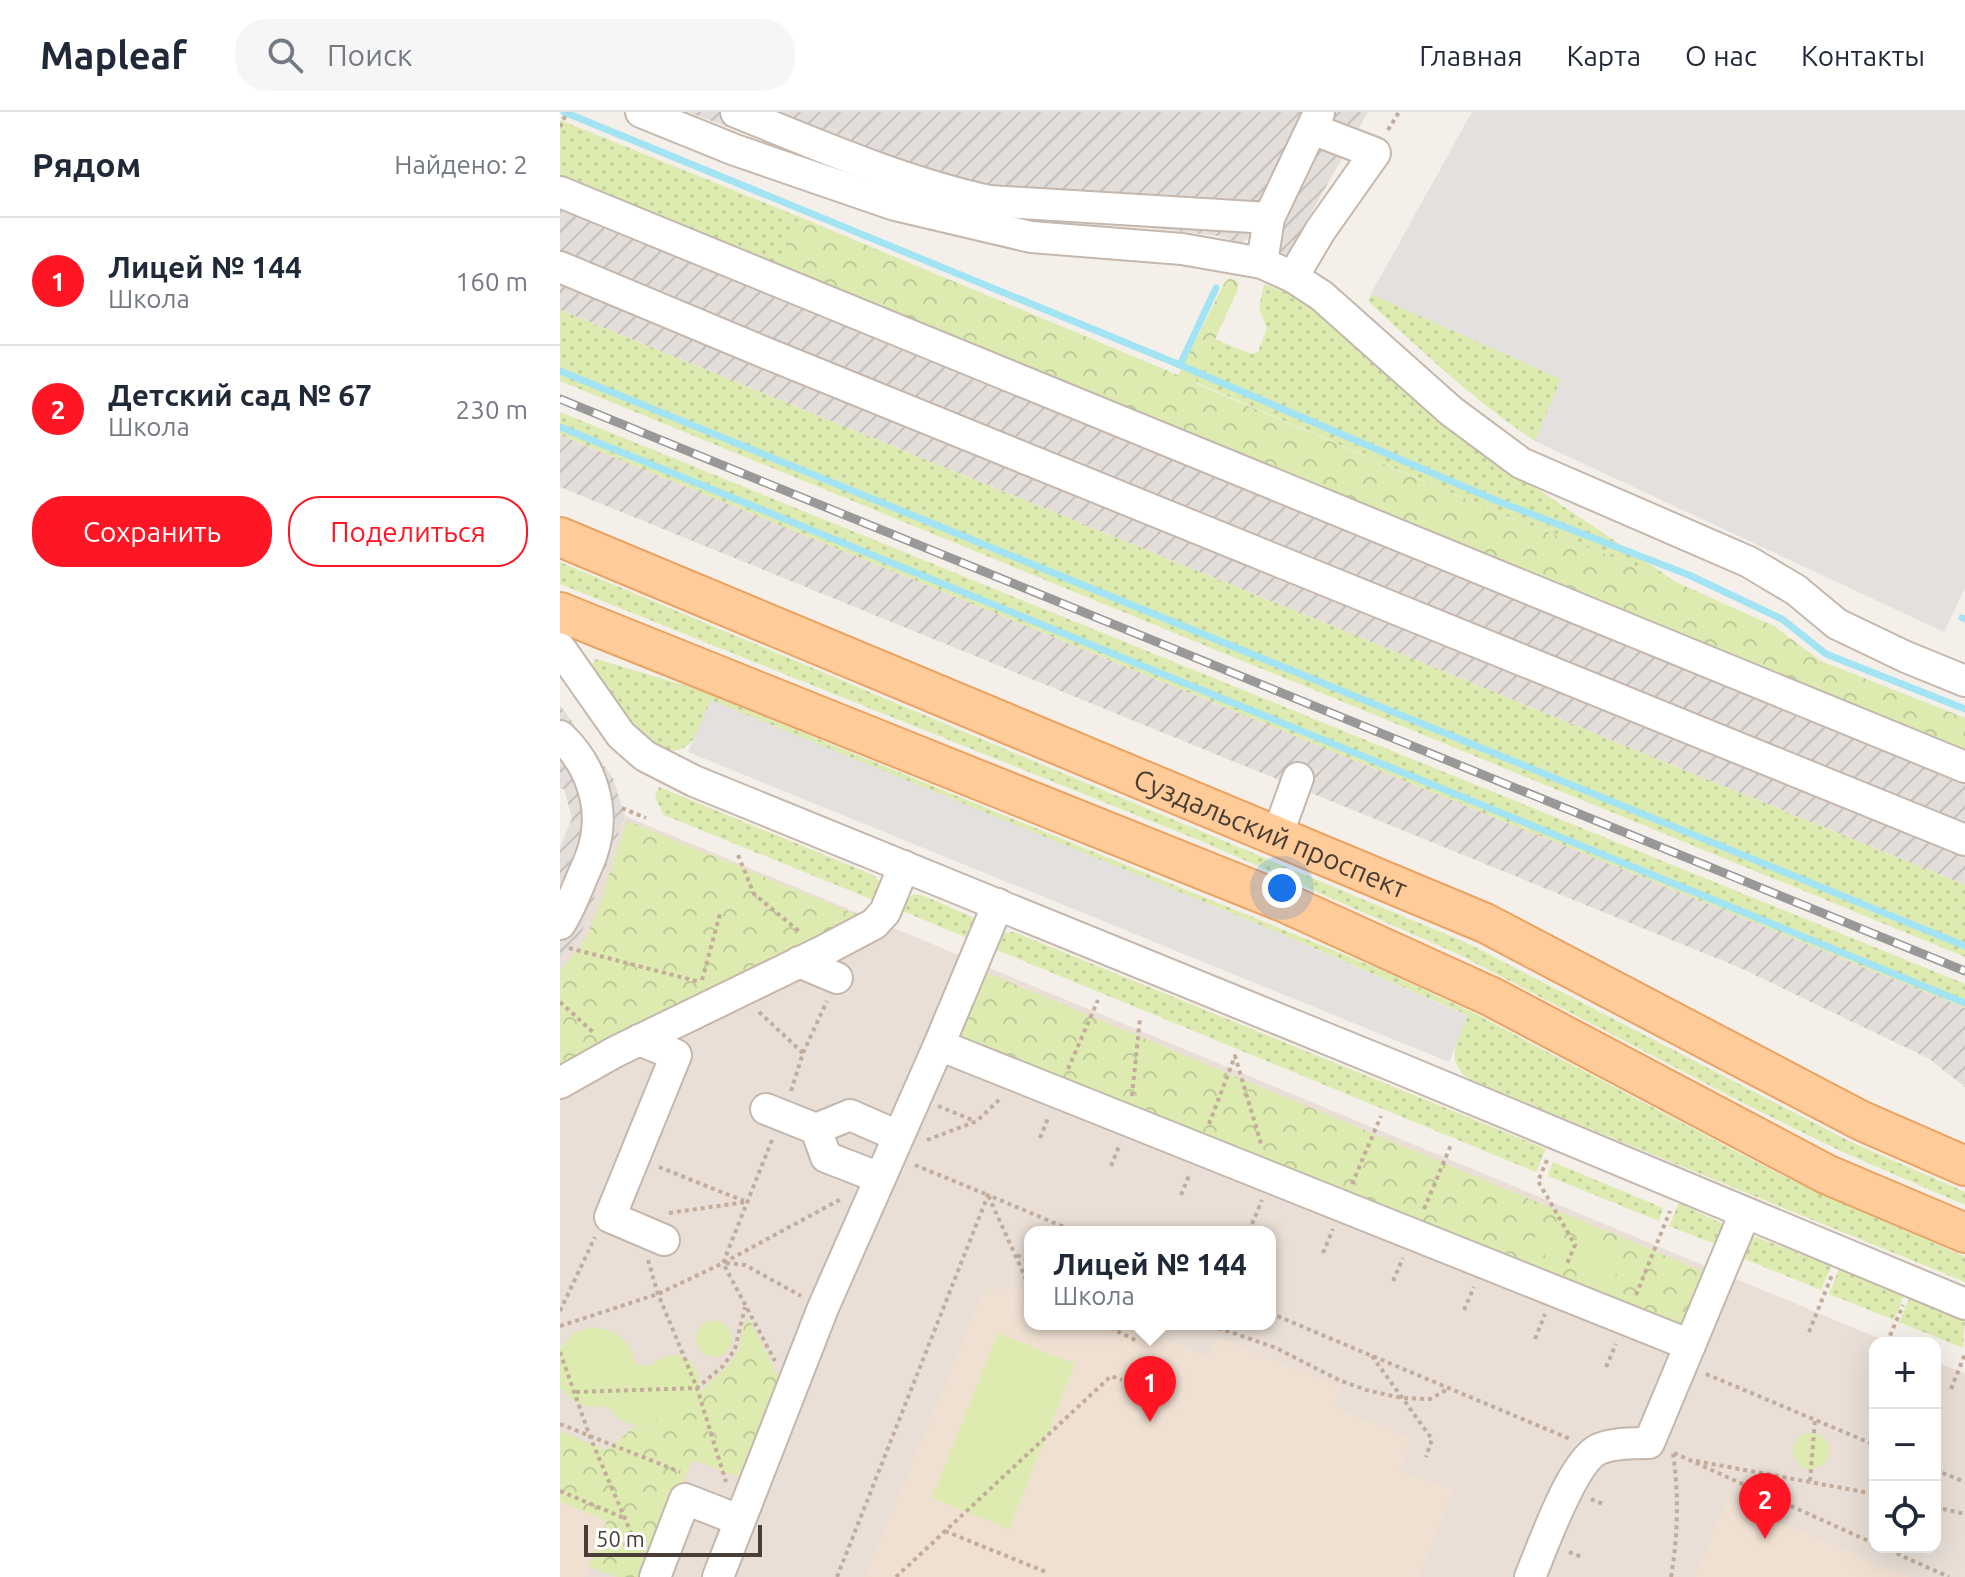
<!DOCTYPE html>
<html lang="ru">
<meta charset="utf-8">
<style>
body{margin:0;font-family:Ubuntu,sans-serif;background:#f6f6f7;color:#1f2937}
.controls{position:absolute;right:24px;bottom:24px;display:grid;overflow:hidden;border-radius:16px;box-shadow:0 8px 32px #0002}
.controls button{width:72px;height:72px;display:grid;place-items:center;padding:0;border:0;border-bottom:2px solid #e0e1e3;background:#fff;color:#1f2937;font:40px sans-serif}
.scale{position:absolute;left:24px;bottom:20px;width:178px;box-sizing:border-box;padding-left:8px;border:4px solid #493e37;border-top:0;font-size:22px;line-height:28px;white-space:nowrap;color:#493e37;-webkit-text-stroke:6px #fff;paint-order:stroke}
.you{position:absolute;left:722px;top:776px;width:28px;height:28px;margin:-20px;border:6px solid #fff;border-radius:50%;background:#1a73e8;box-shadow:0 0 0 12px #1a73e833}
.badge{display:grid;place-items:center;width:52px;height:52px;border-radius:50%;background:#ff1625;color:#fff;font-size:26px;font-weight:700}
.pin{position:absolute;translate:-50% -66px;filter:drop-shadow(0 2px 4px #0008)}
.pin::after{content:'';position:absolute;top:42px;width:28px;height:24px;background:inherit;clip-path:polygon(0 0,100% 0,50% 100%)}
.popup{position:absolute;left:464px;top:1114px;width:252px;height:104px;box-sizing:border-box;display:grid;place-content:center;border-radius:16px;background:#fff;filter:drop-shadow(0 2px 6px #0005);font-size:26px;white-space:nowrap;color:#747a83}
.popup b{font-size:30px;color:#1f2937}
.popup::after{content:'';position:absolute;left:50%;top:100%;margin-left:-16px;border:16px solid transparent;border-top-color:#fff}
.list{margin:0;padding:0;list-style:none}
h2{display:flex;justify-content:space-between;align-items:center;height:104px;margin:0;padding:0 32px;font-size:34px}
h2 small{font-size:26px;font-weight:400;color:#747a83}
.list li{display:grid;grid-template-columns:52px 1fr auto;gap:24px;align-items:center;box-sizing:border-box;height:128px;padding:0 32px;border-top:2px solid #e0e1e3}
.list b{display:block;font-size:30px;white-space:nowrap}
.list p{margin:0;font-size:26px;white-space:nowrap;color:#747a83}
.list em{font-size:26px;font-style:normal;color:#747a83}
.actions{display:flex;gap:16px;padding:24px 32px}
.actions a{flex:1;padding:18px 0;border:2px solid #ff1625;border-radius:32px;text-align:center;font-size:28px;color:#ff1625}
.actions .main{background:#ff1625;color:#fff}
.icon{flex:none;width:44px;height:44px;fill:none;stroke:currentColor;stroke-width:2;stroke-linecap:round;stroke-linejoin:round}
.map{position:relative;flex:none;width:1405px;height:1465px;overflow:hidden}
header{display:flex;align-items:center;gap:48px;box-sizing:border-box;height:112px;padding:0 40px;background:#fff;border-bottom:2px solid #e0e1e3}
header strong{font-size:38px}
nav{display:flex;gap:44px;margin-inline-start:auto;font-size:28px}
.search{width:560px;height:72px;background:#f6f6f7;display:flex;align-items:center;gap:20px;box-sizing:border-box;padding:0 28px;border-radius:32px;color:#747a83;font-size:30px}
main{display:flex}
aside{flex:1;background:#fff}
.map>svg:first-child{display:block}
.residential{fill:#e9dfd7;fill-rule:evenodd}
.industrial{fill:url(#industrial-furrows)}
.education{fill:#efe0d2}
.grass{fill:url(#grass-dots)}
.forest{fill:url(#forest-crowns)}
.park{fill:#ddebb0}
.parking{fill:#e3e0dd}
.lines{fill:none;stroke-linecap:round;stroke-linejoin:round}
.stream{stroke:#a3e4f4;stroke-width:7}
.minor-casing{stroke:#c4b7ae;stroke-width:34}
.major-casing{stroke:#e9a363;stroke-width:42}
.path{stroke:#c3ac9b;stroke-width:4;stroke-dasharray:4 4;stroke-linecap:butt}
.minor{stroke:#fff;stroke-width:30}
.major{stroke:#ffcb98;stroke-width:38}
.rail-casing{stroke:#989898;stroke-width:9}
.rail{stroke:#fff;stroke-width:6;stroke-dasharray:18;stroke-linecap:butt}
.labels{text-anchor:middle;stroke-width:7;stroke-linejoin:round;paint-order:stroke}
.street-label{font-size:28px;fill:#493e37;stroke:#fff}
</style>
<header>
<strong>Mapleaf</strong>
<div class="search"><svg class="icon" aria-label="search" viewBox="0 0 24 24"><circle cx="10" cy="10" r="6"/><path d="M15 15l6 6"/></svg>Поиск</div>
<nav><a>Главная</a><a>Карта</a><a>О нас</a><a>Контакты</a></nav>
</header>
<main>
<aside>
<h2>Рядом<small>Найдено: 2</small></h2>
<ul class="list">
<li><span class="badge">1</span><div><b>Лицей № 144</b><p>Школа</p></div><em>160 m</em></li>
<li><span class="badge">2</span><div><b>Детский сад № 67</b><p>Школа</p></div><em>230 m</em></li>
</ul>
<div class="actions"><a class="main">Сохранить</a><a>Поделиться</a></div>
</aside>
<div class="map">
<svg width="1405" height="1465" viewBox="0 0 1405 1465">
<defs>
<pattern id="industrial-furrows" width="10" height="10" patternUnits="userSpaceOnUse" patternTransform="scale(2)"><rect width="10" height="10" fill="#e4deda"/><path d="M-1 1l2-2M0 10L10 0M9 11l2-2" fill="none" stroke="#c5c0bc"/></pattern>
<pattern id="grass-dots" width="8" height="8" patternUnits="userSpaceOnUse" patternTransform="scale(2)"><rect width="8" height="8" fill="#ddebb0"/><path d="M2 2h.1M6 6h.1" fill="none" stroke="#bfcb98" stroke-width="1.8" stroke-linecap="round"/></pattern>
<pattern id="forest-crowns" width="20" height="18" patternUnits="userSpaceOnUse" patternTransform="scale(2)"><rect width="20" height="18" fill="#ddebb0"/><path d="M2 6a3 3 0 1 1 6 0M12 15a3 3 0 1 1 6 0" fill="none" stroke="#bfcb98"/></pattern>
</defs>
<rect width="100%" height="100%" fill="#f5efe9"/>
<path class="residential" d="M65,704l1265,527h-15v204h60v-186l30,13v203h-1405v-616l20,-24zM470,1120h240v92h-240z"/>
<g class="industrial">
<path d="M128,0h680l-81,144 -34,-20 -13,7 -23,-7 -233,-29 -141,-36z"/>
<path d="M0,88l1405,572v113l-1405,-575z"/>
<path d="M0,323l862,353 543,220v79l-37,-29 -190,-91 -1178,-480z"/>
<path d="M0,593l53,73 12,38 -45,121 -20,24v-114l12,-29 -8,-29 -4,-1z"/>
</g>
<g class="education">
<path d="M470,1175v37h100l78,33 7,-21 126,51 -8,19 78,33 -12,32 54,19 -34,87h-554l119,-287z"/>
<path d="M1167,1388l184,77h-216z"/>
<path d="M0,1389l47,20 -21,56h-26z"/>
</g>
<g class="grass">
<path d="M0,8l247,100 -11,5 -14,46 -222,-95z"/>
<path d="M704,172l32,12 22,15 145,128 213,143 -185,-72 -296,-128 20,-43 36,15 7,-2 9,-24 -8,-20z"/>
<path d="M811,182l190,85 -26,62c-61,-40 -113,-90 -167,-140z"/>
<path d="M0,198l1405,575v72l-1405,-576z"/>
<path d="M0,300l1405,572v24l-543,-220 -862,-353z"/>
<path d="M0,450l907,381 384,199 114,50v13l-120,-52 -90,-44 -295,-154 -259,-114 -641,-257z"/>
<path d="M36,547l98,29 685,281 91,42 311,164 184,82v25l-495,-202c-28,-21 -11,-39 -3,-65l-190,-83 -566,-231c-7,13 -11,34 -23,44 -36,28 -80,-56 -97,-79z"/>
<path d="M99,675l214,88c11,8 8,15 5,27l-214,-87 -9,-18z"/>
<path d="M354,782l8,1 50,22 3,5 -3,18 -72,-30 4,-9z"/>
<path d="M454,820l532,217 -10,23 -544,-224 9,-15z"/>
<path d="M993,1050l110,46 -4,13 -111,-45z"/>
<path d="M1119,1091l44,21 2,5 -5,17 -51,-20z"/>
<path d="M1194,1124l77,30 -10,24 -84,-34 11,-18z"/>
<path d="M1279,1157l65,26 -10,25 -65,-26z"/>
<path d="M1350,1185l55,22 -2,29 -64,-26z"/>
</g>
<g class="forest">
<path d="M247,108l371,155 47,-93 5,-4 8,4v7l-43,94 296,127 185,72 98,44 47,35 144,57v39l-1183,-486 -3,-7 17,-39z"/>
<path d="M67,709l238,97 -305,157v-104l25,-30 15,-37z"/>
<path d="M425,860l722,301 -25,62 -726,-299z"/>
<path d="M188,1205l34,67 -36,95 -54,-19 -45,117h-30l-28,-10 18,-46 -47,-20v-70l46,19 30,-24 12,-2 18,-14 29,-8c8,-20 31,-28 41,-48 6,-12 6,-26 12,-37z"/>
</g>
<g class="park">
<path d="M979,1115l82,34 -9,22 -82,-34z"/>
<circle cx="154" cy="1227" r="18"/>
<path d="M30,1215c24,1 42,13 45,37l16,2c44,-42 77,49 15,44 -19,22 -43,19 -59,-4 -19,4 -35,-2 -47,-19v-39l12,-14z"/>
<path d="M438,1221l77,31 -66,165 -77,-31z"/>
<circle cx="1251" cy="1339" r="18"/>
</g>
<g class="parking">
<path d="M912,0h493v476l-21,44 -409,-191 26,-62 -190,-85z"/>
<path d="M151,588l566,232 191,84 -19,46 -761,-310z"/>
</g>
<g class="lines">
<g class="stream">
<path d="M4,0l616,253 315,135 194,75 93,44 44,35 139,55"/>
<path d="M620,253l36,-77"/>
<path d="M0,259l1405,575"/>
<path d="M0,315l1405,576"/>
<path d="M1402,506l3,1"/>
</g>
<g class="minor-casing">
<g id="minor">
<path d="M81,0l94,38 160,55 136,32 151,12 80,14 31,14 29,19 129,115 70,52 228,99 47,28 41,34 69,33 59,24"/>
<path d="M176,0c82,33 166,70 253,89l280,17"/>
<path d="M0,80l1405,575"/>
<path d="M702,151l7,-45 50,-105"/>
<path d="M0,155l201,84 1204,489"/>
<path d="M733,165l27,-46 55,-78 -63,-24"/>
<path d="M0,536l61,87 24,21 49,25 707,288 564,235"/>
<path d="M0,624c31,28 46,73 33,114 -3,12 -10,23 -14,35 -6,13 -11,27 -19,39"/>
<path d="M717,724l21,-58"/>
<path d="M438,792l-59,141 751,300 55,-132"/>
<path d="M239,850l38,16"/>
<path d="M79,928l37,15 -66,162 54,23"/>
<path d="M0,971l55,-31 208,-101 51,-27 11,-12 19,-46"/>
<path d="M206,997l50,20"/>
<path d="M320,1066l-54,-21 -10,-28 34,-14 48,21"/>
<path d="M95,1465l30,-78 54,21"/>
<path d="M158,1465l105,-269 116,-263"/>
<path d="M970,1465c12,-28 42,-116 69,-128 15,-6 34,-6 50,-6l41,-98"/>
</g>
</g>
<g class="major-casing">
<g id="major">
<path id="s1" d="M0,425l925,386 312,164 65,34 103,45"/>
<path d="M0,500l723,290 209,95 334,177 139,59"/>
</g>
</g>
<g class="path">
<path d="M0,15l7,-15"/>
<path d="M828,18l11,-18"/>
<path d="M62,696l24,10"/>
<path d="M178,743l16,39 46,38"/>
<path d="M9,836l131,34"/>
<path d="M142,868l18,-66"/>
<path d="M0,890l34,31"/>
<path d="M199,900l44,41 -12,38"/>
<path d="M243,941l24,-52"/>
<path d="M508,957l30,-69"/>
<path d="M572,984l8,-78"/>
<path d="M378,994l37,15"/>
<path d="M649,1012l26,-68 27,91"/>
<path d="M480,1026l8,-20"/>
<path d="M212,1028l-49,123 52,98"/>
<path d="M367,1028l50,-19 24,-23"/>
<path d="M987,1048l-9,21 37,64 -9,21"/>
<path d="M355,1053l73,30 42,93"/>
<path d="M551,1054l8,-20"/>
<path d="M99,1055l85,34"/>
<path d="M792,1072l29,-68"/>
<path d="M621,1083l9,-22"/>
<path d="M864,1097l27,-64"/>
<path d="M109,1101l77,-11"/>
<path d="M692,1112l10,-24"/>
<path d="M763,1141l10,-24"/>
<path d="M457,1143l13,7"/>
<path d="M88,1148l10,34 39,94 29,94"/>
<path d="M166,1151l19,2 56,31"/>
<path d="M833,1169l10,-23"/>
<path d="M1076,1183l34,-84"/>
<path d="M904,1198l10,-23"/>
<path d="M0,1199l35,-74"/>
<path d="M710,1201l300,126"/>
<path d="M543,1212l34,17"/>
<path d="M626,1212l36,5 54,19 63,32 27,10 36,8 28,1 20,-11"/>
<path d="M0,1214l98,-32 65,-31 118,-64"/>
<path d="M1249,1220l23,-57"/>
<path d="M975,1227l10,-25"/>
<path d="M1327,1231l16,-38"/>
<path d="M0,1240l30,85 48,112"/>
<path d="M812,1244l60,83 -6,18"/>
<path d="M1046,1255l10,-23"/>
<path d="M1146,1262l169,71"/>
<path d="M1391,1277l14,-35"/>
<path d="M16,1280l121,-4 26,-22 12,-17 10,-42"/>
<path d="M0,1312l120,48"/>
<path d="M1114,1341l201,91"/>
<path d="M1136,1349l179,33"/>
<path d="M1375,1358l30,12"/>
<path d="M1250,1369l5,-61"/>
<path d="M0,1379l64,27"/>
<path d="M1031,1387l12,5"/>
<path d="M1375,1395l30,7"/>
<path d="M385,1419l101,41"/>
<path d="M1322,1435l67,30"/>
<path d="M1009,1440l13,5"/>
<path d="M277,1465l151,-382 88,37"/>
<path d="M336,1465l215,-201 11,4"/>
<path d="M1111,1465c7,-41 8,-82 2,-124"/>
</g>
<use href="#minor" class="minor"/>
<use href="#major" class="major"/>
<g class="rail-casing">
<path id="rail" d="M0,287l1405,572"/>
</g>
<use href="#rail" class="rail"/>
</g>
<g class="labels">
<g class="street-label">
<text dy="10" stroke="none"><textPath href="#s1" startOffset="770">Суздальский проспект</textPath></text>
</g>
</g>
</svg>
<div class="controls">
<button>+</button>
<button>−</button>
<button><svg class="icon" aria-label="locate" viewBox="0 0 24 24"><circle cx="12" cy="12" r="6"/><path d="M12 2v4M12 18v4M2 12h4M18 12h4"/></svg></button>
</div>
<div class="scale">50 m</div>
<div class="you"></div>
<div class="pin badge" style="left:590px;top:1310px">1</div>
<div class="popup"><b>Лицей № 144</b>Школа</div>
<div class="pin badge" style="left:1205px;top:1427px">2</div>
</div>
</main>
